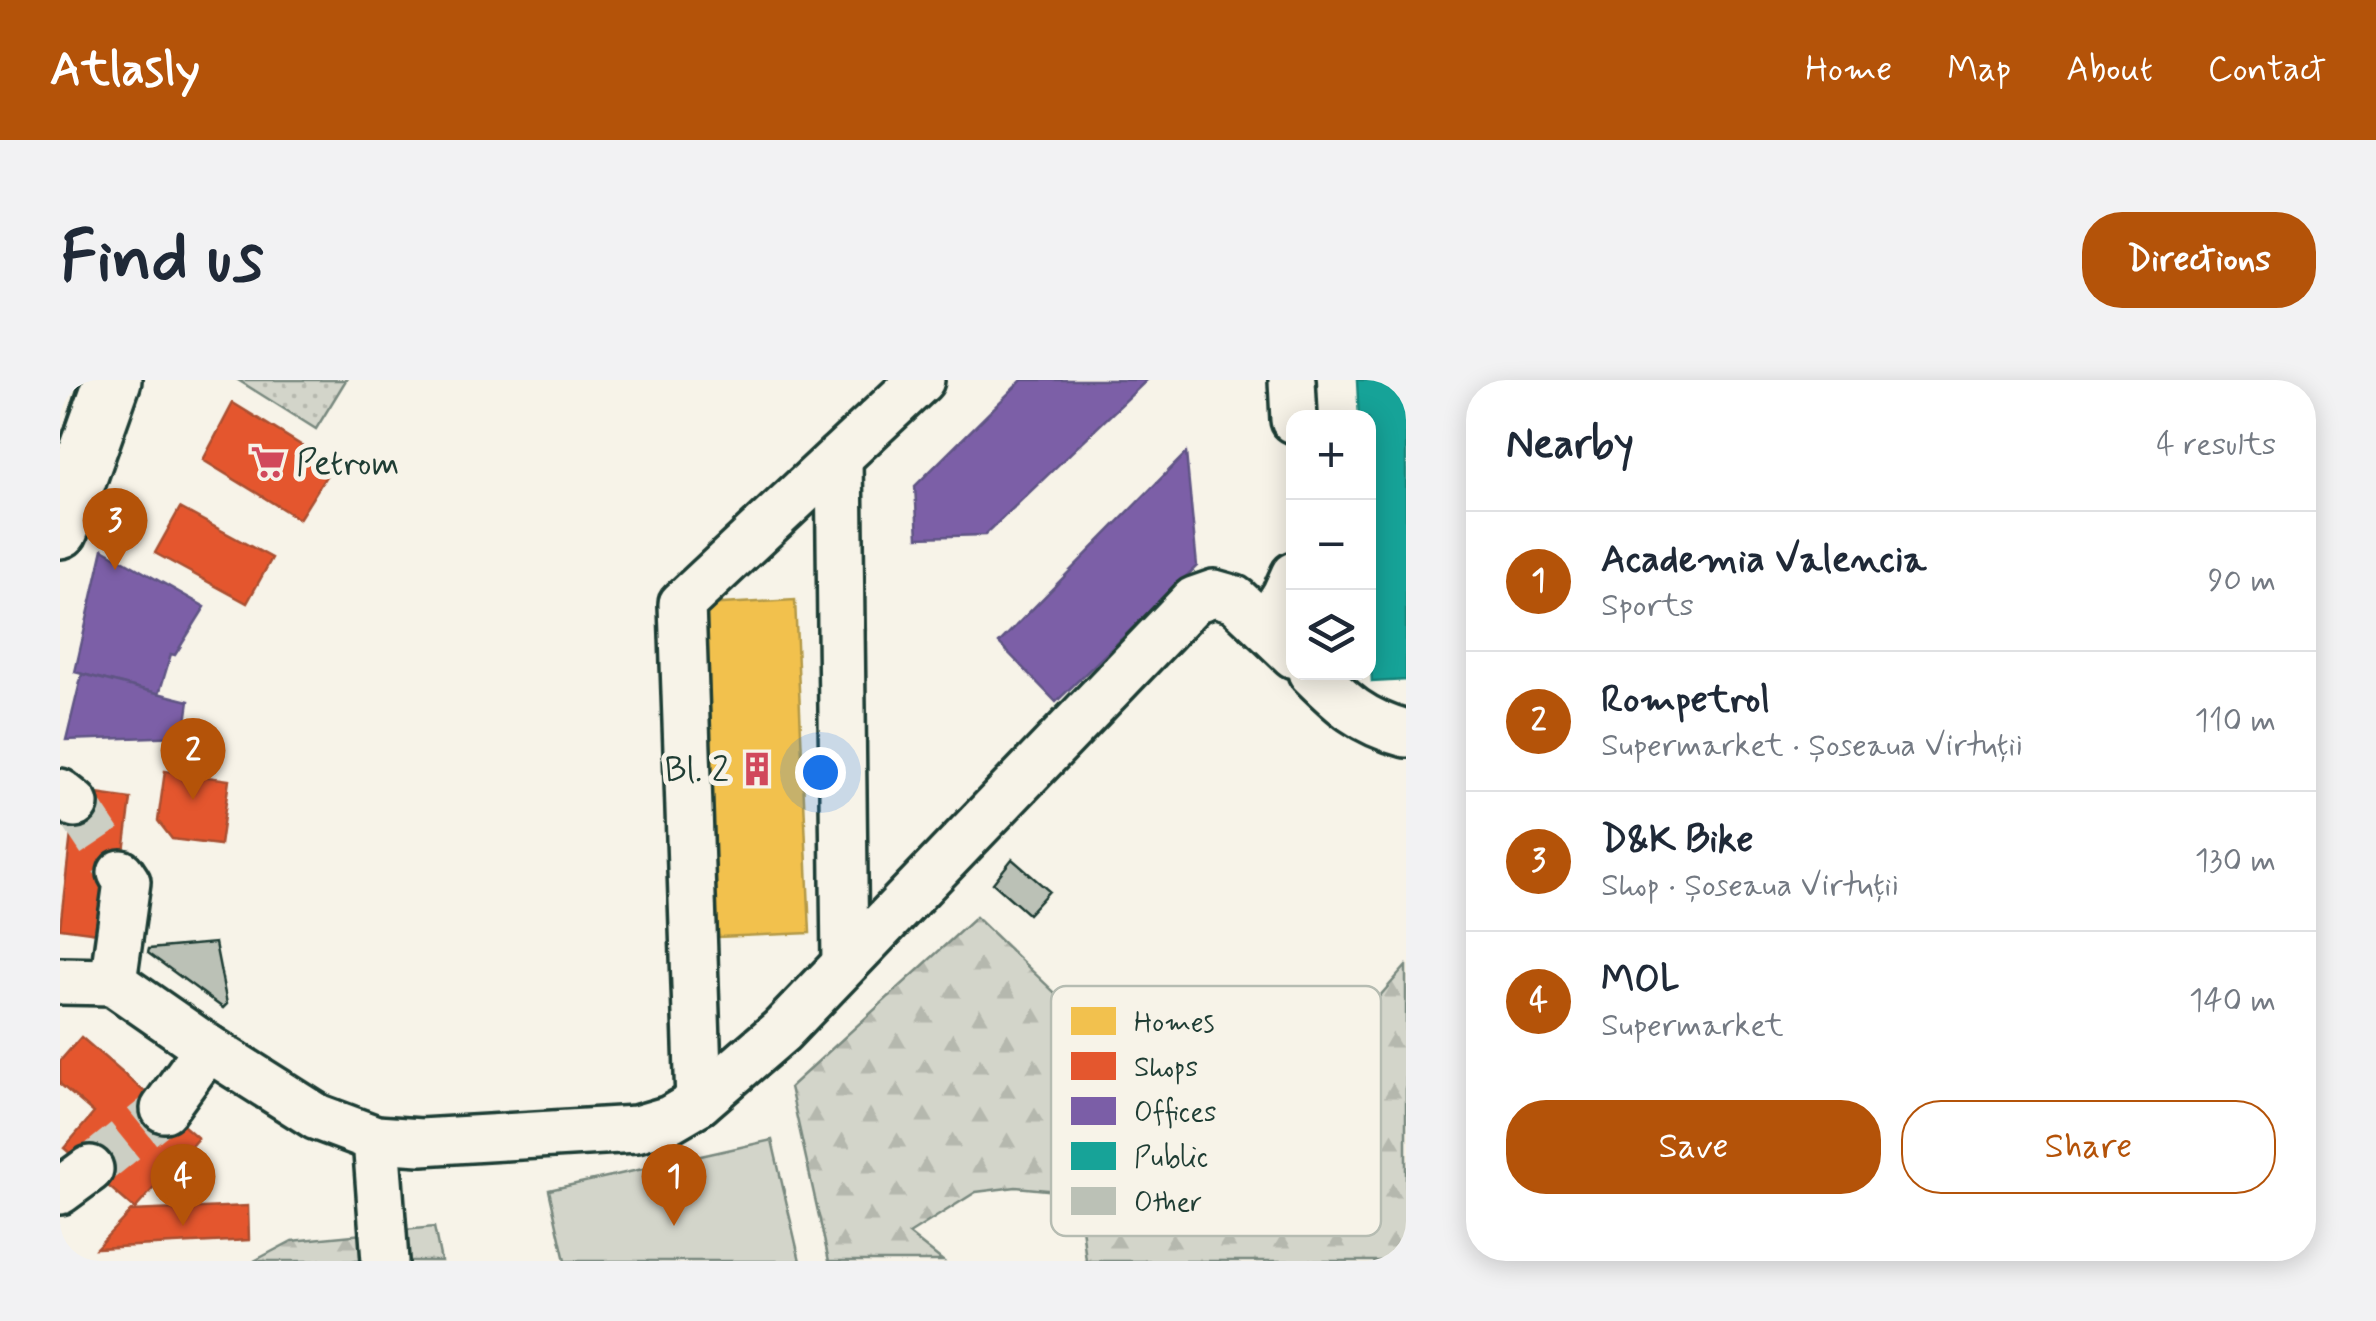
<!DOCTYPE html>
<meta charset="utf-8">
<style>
body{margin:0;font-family:Mynerve,sans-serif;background:#f2f2f3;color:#1f2937}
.controls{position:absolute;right:30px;top:30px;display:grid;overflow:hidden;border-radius:20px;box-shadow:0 5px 25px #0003}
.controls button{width:90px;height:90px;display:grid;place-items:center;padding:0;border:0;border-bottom:2px solid #e0e1e3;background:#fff;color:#1f2937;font:50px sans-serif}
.you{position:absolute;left:760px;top:392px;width:35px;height:35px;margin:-25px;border:8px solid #fff;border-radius:50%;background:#1a73e8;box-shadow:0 0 0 15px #1a73e833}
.badge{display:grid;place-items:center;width:65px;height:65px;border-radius:50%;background:#b45309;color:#fff;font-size:32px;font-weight:700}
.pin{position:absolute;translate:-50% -82px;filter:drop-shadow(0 2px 5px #0008)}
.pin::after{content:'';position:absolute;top:52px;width:35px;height:30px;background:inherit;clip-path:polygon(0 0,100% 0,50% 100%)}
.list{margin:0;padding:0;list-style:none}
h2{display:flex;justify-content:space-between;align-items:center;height:130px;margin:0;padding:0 40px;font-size:42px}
h2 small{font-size:32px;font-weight:400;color:#747a83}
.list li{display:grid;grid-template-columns:65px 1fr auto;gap:30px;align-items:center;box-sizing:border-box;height:140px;padding:0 40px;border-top:2px solid #e0e1e3}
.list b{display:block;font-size:38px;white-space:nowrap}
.list p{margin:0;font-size:32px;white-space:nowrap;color:#747a83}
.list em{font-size:32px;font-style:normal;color:#747a83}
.actions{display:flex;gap:20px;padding:30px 40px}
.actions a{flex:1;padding:22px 0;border:2px solid #b45309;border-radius:40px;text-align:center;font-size:35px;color:#b45309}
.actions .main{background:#b45309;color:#fff}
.icon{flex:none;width:55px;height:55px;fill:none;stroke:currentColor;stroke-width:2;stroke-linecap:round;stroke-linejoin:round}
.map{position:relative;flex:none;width:1346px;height:881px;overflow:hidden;border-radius:40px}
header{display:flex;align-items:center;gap:60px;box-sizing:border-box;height:140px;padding:0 50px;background:#b45309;color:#fff}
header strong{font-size:48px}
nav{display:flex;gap:55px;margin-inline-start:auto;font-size:35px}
.intro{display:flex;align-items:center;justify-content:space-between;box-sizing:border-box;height:240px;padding:0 60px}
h1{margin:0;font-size:70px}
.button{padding:25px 45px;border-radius:40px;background:#b45309;color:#fff;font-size:35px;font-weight:700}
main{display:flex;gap:60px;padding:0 60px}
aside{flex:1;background:#fff;border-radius:40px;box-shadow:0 5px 25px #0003}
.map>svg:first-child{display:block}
.grass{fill:url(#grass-dots);stroke:#79897f;stroke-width:2.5}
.forest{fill:url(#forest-firs);stroke:#79897f;stroke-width:2.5}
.garden{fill:#d3d5ca;stroke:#79897f;stroke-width:2.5}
.homes{fill:#f2c14e;stroke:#b39946;stroke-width:2.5}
.shops{fill:#e4572e;stroke:#a94f30;stroke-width:2.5}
.offices{fill:#7b5ea7;stroke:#5f5484;stroke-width:2.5}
.public{fill:#17a398;stroke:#19847a;stroke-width:2.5}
.building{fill:#bbc1b6;stroke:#1f3d34;stroke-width:2.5}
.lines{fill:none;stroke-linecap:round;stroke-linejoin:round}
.minor-tunnel{stroke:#cccfc4;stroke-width:45;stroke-dasharray:45 22;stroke-linecap:butt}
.minor-casing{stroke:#1f3d34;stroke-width:52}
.major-casing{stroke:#1f3d34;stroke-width:62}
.minor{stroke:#f7f3e8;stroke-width:45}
.major{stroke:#f7f3e8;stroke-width:55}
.tram{stroke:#1f3d34;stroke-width:2.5}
.labels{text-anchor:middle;stroke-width:10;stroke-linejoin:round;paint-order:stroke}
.poi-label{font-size:35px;fill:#1f3d34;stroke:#f7f3e8;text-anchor:start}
.key{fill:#f7f3e8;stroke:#b6bcb2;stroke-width:2.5}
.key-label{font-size:28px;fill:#1f3d34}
</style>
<header>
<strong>Atlasly</strong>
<nav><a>Home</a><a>Map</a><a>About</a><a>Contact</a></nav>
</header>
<div class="intro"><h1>Find us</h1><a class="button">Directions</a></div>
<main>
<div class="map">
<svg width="1346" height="881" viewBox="0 0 1346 881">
<defs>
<pattern id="grass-dots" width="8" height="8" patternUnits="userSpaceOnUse" patternTransform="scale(2.5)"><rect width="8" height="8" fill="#d3d5ca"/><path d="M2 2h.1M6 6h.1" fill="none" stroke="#b5b8ae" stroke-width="1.8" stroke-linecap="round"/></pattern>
<pattern id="forest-firs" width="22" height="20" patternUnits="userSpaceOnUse" patternTransform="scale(2.5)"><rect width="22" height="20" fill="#d3d5ca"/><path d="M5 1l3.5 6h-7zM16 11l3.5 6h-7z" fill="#b5b8ae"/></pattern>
</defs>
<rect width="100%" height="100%" fill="#f7f3e8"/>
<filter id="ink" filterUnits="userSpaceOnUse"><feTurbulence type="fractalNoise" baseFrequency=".01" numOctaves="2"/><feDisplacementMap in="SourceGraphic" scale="20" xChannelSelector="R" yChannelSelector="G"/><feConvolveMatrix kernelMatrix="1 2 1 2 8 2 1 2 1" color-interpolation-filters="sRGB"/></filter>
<g filter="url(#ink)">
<path class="grass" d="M178,0h108l-30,49z"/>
<g class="forest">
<path d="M916,537l257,247 173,-198v295h-320l-8,-68 -62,-6 -40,5 -67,42 34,27h-114l-39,-174z"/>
<path d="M374,847l7,34h-187l38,-20z"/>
</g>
<path class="garden" d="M712,760l28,121h-235l-16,-71z"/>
<path class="homes" d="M735,220l15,333 -92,4 -14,-332z"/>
<g class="shops">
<path d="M173,23l100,62 -34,54 -96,-59z"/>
<path d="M120,128l92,50 -25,45 -92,-50z"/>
<path d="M105,391l64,9 -9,65 -48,-6 -14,-18z"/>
<path d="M16,411l55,8 -18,136 -53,-7z"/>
<path d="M21,657l117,101 -63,71 -71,-61 30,-35 -34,-29v-23z"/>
<path d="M188,826l1,34 -153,8 35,-37z"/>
</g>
<g class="offices">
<path d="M962,0h125l-162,155 -67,2 -3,-51z"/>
<path d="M1126,73l11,113 -141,136 -57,-59z"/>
<path d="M43,169l102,58 -30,48 -4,-1 -12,40 -84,-22z"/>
<path d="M22,294l107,27 -5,35 -118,4z"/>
</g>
<path class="public" d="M1297,0h49v300l-34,2 -4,-75v-189h-9z"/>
<g class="building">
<path d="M952,479l37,32 -21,23 -35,-31z"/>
<path d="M155,563l12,61 -4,4 -75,-55 1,-4z"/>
</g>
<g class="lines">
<g class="minor-tunnel">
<path d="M15,424l46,69"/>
<path d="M30,789l74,-60"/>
</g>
<g class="minor-casing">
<g id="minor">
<path d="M1232,0l2,40"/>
<path d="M779,77l6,506"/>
<path d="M1205,247l20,-32 9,-20"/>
<path d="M1251,292c32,32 51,50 95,62"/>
<path d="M0,412l15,12"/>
<path d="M0,601l53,1 95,66 109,69 59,22 45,3 215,-13 34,-10 29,-17 82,-71 413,-431 20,-7 21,6 59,56"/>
<path d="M53,602l14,-100 -6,-9"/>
<path d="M639,722l-17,-498 239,-224"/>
<path d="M104,729l44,-61"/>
<path d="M316,759l9,122"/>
<path d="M0,811l30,-22"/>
</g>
</g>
<g class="major-casing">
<path id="major" d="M0,150l53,-150"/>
</g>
<use href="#minor" class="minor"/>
<use href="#major" class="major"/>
<path class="tram" d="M0,62l20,-62"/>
</g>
</g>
<defs>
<g id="supermarket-bare" transform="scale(2.7)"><path d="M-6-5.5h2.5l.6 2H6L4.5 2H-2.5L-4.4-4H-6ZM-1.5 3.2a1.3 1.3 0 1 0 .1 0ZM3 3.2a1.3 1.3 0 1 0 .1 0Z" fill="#d1495b" stroke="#f7f3e8" stroke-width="2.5" paint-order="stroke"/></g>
<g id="building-bare" transform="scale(2.7)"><path d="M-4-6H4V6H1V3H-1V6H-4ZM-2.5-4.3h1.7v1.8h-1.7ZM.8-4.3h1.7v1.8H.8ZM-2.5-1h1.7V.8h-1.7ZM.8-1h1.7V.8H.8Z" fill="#d1495b" stroke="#f7f3e8" stroke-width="2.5" paint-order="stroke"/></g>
</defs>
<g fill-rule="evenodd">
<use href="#supermarket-bare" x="208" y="82"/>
<use href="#building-bare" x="697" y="389"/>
</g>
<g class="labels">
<g class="poi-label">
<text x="236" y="94">Petrom</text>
<text x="669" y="401" text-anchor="end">Bl. 2</text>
</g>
</g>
<rect x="991" y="606" width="330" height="250" rx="15" class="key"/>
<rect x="1011" y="627" width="45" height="28" fill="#f2c14e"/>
<rect x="1011" y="672" width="45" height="28" fill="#e4572e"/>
<rect x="1011" y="717" width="45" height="28" fill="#7b5ea7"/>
<rect x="1011" y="762" width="45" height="28" fill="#17a398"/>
<rect x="1011" y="807" width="45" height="28" fill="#bbc1b6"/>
<g class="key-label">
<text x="1074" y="651">Homes</text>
<text x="1074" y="696">Shops</text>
<text x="1074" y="741">Offices</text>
<text x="1074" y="786">Public</text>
<text x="1074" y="831">Other</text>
</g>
</svg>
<div class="controls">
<button>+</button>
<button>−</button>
<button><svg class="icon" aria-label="layers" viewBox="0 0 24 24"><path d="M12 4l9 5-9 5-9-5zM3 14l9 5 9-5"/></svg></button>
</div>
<div class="you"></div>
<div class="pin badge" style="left:614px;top:846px">1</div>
<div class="pin badge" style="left:133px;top:420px">2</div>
<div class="pin badge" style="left:55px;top:190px">3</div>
<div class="pin badge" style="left:123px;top:846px">4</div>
</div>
<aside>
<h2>Nearby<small>4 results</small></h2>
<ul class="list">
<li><span class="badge">1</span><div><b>Academia Valencia</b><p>Sports</p></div><em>90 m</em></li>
<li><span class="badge">2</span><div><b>Rompetrol</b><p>Supermarket · Șoseaua Virtuții</p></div><em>110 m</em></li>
<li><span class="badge">3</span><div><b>D&amp;K Bike</b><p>Shop · Șoseaua Virtuții</p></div><em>130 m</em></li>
<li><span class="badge">4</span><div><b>MOL</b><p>Supermarket</p></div><em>140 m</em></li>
</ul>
<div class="actions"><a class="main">Save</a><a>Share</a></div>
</aside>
</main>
